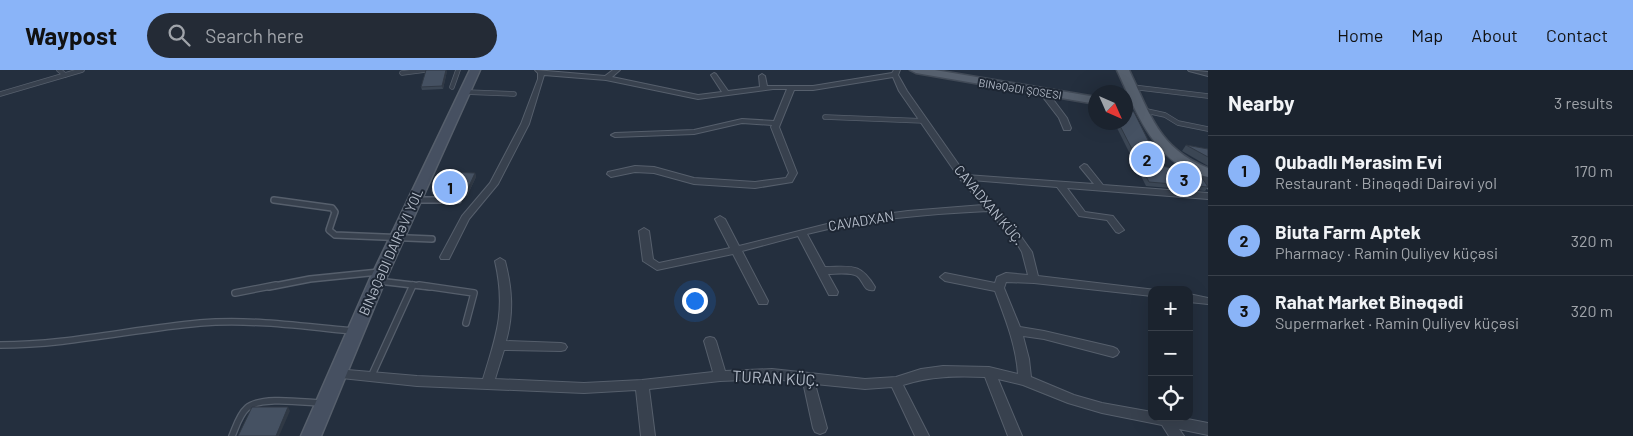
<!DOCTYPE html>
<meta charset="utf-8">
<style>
body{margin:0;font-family:Barlow,sans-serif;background:#242b36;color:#f1f3f6}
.controls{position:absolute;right:15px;bottom:15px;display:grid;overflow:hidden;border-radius:10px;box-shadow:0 5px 20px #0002}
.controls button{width:45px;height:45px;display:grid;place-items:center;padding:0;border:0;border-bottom:1px solid #39404a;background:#1b232e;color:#f1f3f6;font:25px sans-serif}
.compass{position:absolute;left:1088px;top:15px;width:45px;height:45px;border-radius:50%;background:#1b232e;box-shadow:0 5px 20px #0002;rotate:135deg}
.you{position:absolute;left:694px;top:230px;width:18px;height:18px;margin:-12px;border:4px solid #fff;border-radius:50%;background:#1a73e8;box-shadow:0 0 0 8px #1a73e833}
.badge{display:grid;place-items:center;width:32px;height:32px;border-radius:50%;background:#8ab4f8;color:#111;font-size:16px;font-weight:700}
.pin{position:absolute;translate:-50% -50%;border:2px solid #fff;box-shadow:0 1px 5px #0006}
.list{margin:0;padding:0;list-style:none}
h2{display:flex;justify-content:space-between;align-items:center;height:65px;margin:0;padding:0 20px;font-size:21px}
h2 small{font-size:16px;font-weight:400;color:#a0a4aa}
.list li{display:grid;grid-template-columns:32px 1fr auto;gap:15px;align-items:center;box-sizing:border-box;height:70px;padding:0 20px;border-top:1px solid #39404a}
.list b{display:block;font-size:19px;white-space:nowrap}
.list p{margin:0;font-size:16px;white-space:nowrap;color:#a0a4aa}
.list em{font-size:16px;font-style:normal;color:#a0a4aa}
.icon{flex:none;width:28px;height:28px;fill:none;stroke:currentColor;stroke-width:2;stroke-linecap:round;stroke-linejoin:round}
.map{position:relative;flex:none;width:1208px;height:366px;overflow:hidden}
header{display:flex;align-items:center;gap:30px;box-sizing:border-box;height:70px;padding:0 25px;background:#8ab4f8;color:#111}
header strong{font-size:24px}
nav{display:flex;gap:28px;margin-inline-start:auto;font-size:18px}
.search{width:350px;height:45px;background:#242b36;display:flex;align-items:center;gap:12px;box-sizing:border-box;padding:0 18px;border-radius:28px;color:#a0a4aa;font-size:19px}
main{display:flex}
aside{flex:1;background:#1b232e}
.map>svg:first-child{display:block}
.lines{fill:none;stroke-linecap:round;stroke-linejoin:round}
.service-far2-casing{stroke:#565f6c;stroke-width:5.5}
.service-far1-casing{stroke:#565f6c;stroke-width:8}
.service-casing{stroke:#565f6c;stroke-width:8}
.minor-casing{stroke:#565f6c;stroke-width:2}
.tertiary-casing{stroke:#565f6c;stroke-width:3}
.secondary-casing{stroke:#565f6c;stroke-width:3}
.primary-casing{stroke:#414a57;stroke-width:3}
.service-far2{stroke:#38414e;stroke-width:4}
.service-far1{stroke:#38414e;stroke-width:5}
.service{stroke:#38414e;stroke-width:5.5}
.minor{fill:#38414e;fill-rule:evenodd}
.tertiary{fill:#38414e;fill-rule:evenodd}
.secondary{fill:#465061;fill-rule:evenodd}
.primary{fill:#56606e;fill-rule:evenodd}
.wall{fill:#3b4654}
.shaded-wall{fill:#303945}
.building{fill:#455162;stroke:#303945}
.labels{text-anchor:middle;stroke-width:4;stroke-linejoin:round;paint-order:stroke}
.far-street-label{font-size:11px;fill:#b4bcc9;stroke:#1d2633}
.street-label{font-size:14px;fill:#b4bcc9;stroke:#1d2633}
.near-street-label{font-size:16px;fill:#b4bcc9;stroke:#1d2633}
</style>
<header>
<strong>Waypost</strong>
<div class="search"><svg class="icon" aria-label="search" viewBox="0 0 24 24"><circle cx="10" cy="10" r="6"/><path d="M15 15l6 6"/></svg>Search here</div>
<nav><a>Home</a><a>Map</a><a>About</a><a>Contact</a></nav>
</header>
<main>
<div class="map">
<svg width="1208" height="366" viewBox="0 0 1208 366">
<rect width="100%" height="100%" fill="#242f3e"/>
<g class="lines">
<g class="service-far2-casing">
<g id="service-far2">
<path d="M59,0l6,5"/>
<path d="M402,3l23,-3"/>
<path d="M452,17l6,-17"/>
<path d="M1132,17l76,9"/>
<path d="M465,22l49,2"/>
<path d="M0,24l82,-24"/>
<path d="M1142,40l23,5 13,8 30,6"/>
<path d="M825,47l100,4"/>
</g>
</g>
<g class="service-far1-casing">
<g id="service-far1">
<path d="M274,130l58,8 3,4 -6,18 6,5 97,4"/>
<path d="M415,130h43"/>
<path d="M378,211l52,6"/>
<path d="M269,217l41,-8 69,-7"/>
</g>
</g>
<g class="service-casing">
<g id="service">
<path d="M419,215l55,8 -8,30"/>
<path d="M235,223l41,-8"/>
<path d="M0,275c68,0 133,-16 200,-22 51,-4 102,3 152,8"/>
<path d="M371,307l42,-92"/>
<path d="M232,366c4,-9 7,-21 15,-28 13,-12 55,-6 73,-5"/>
</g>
</g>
<g class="minor-casing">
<g id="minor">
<path d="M535,0l70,6 8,-6h7l-8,7 86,18 24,-3 -11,-17 3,-2 2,1 12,17 32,-4 -1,-11 3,-2 3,2 2,10h46l79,-13 2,-3h6l-2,5 9,16 59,84 128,9 -14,-17 4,-3 3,1 16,20 105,8v6l-141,-11 18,24 28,4 11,14 -5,3 -3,-1 -9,-12 -28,-4 -22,-29 -86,-7 51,58 10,14 6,24 118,14h-4v6l-118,-13 -28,-1 -2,6 16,39 24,4 69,16 4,2 2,3 -2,3 -4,2 -69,-18 -21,-3 6,23 2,18 43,18 28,8 50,9v5h25l31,6v12l-29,-6 5,7h-15l-7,-11 -60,-12 -34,-10 -45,-18 -25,-6 24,57h-14l-23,-59c-29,-1 -54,-1 -82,8l26,51h-14l-23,-49 -27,2 -50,-5 12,44 -2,4 -5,2 -5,-2 -2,-4 -10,-46 -31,-3 -52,2 -71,8 6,47h-14l-5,-46 -52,3 -97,-4 -70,-3 -85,-9 -2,-3 2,-3 4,-2 81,7 66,3c14,-45 23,-70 12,-118l5,-3 5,3c7,27 9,52 1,80l55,2 4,1 2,3 -2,3 -4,1 -57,-1 -9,29 89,4 58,-3 71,-8 -9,-31 2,-3 4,-1 4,1 2,3 9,30 47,-2 93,10 31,-2 25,-8 22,-3 46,1 29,7c-2,-30 -13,-56 -23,-83l-50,-10 -5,-4 5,-4 50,10 2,-6 9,-4 22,2 -6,-23 -6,-10 -28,-31c-61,3 -122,8 -181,23l18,33c26,0 35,-5 50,20l-1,3c-11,2 -10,-9 -17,-14 -7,-4 -21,-2 -29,-2l10,18 -1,3h-8l-31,-59 -56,15 26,50 -1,3h-8l-26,-50 -76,16 -14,-9 -4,-30 5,-3 5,3 4,28 6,4 71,-15 -15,-29 5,-3 5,3 14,27 108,-27 61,-8 75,-6 -23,-26 -61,-88 -6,-14 -80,13h-19l-15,37 18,46 -5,9 -37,6 -61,-4 -40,-11 -19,-1 -24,5 -4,-3 1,-2 27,-6 19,1 40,11 61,4 31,-4 3,-5 -18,-46 1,-2 -30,-2 -48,11 -79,3 -4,-2 4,-2 79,-3 48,-11 32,2 13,-32h-14l-75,10 -92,-19 -62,-5 -15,49 -31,60 -29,35 -20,40h-8l-1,-2 22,-41 28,-33 31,-59 17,-45v-6z"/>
<path d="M1188,0l20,2v4l-19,-5z"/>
<path d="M1040,20h6l21,28 4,10 -1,2h-6l-5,-12 -20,-26z"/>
<path d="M1189,224l19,4v6l-19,-2z"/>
</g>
</g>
<g class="tertiary-casing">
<path id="tertiary" d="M1205,99l3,1v18l-6,-3 -2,-13z"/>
</g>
<g class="secondary-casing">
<path id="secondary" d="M470,0h10l-95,211 -64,155h-20l68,-155z"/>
</g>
<g class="primary-casing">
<g id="primary">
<path d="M910,0h25l161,27v7l-180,-31z"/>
<path d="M1117,0h12c21,44 30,79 79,98v9c-54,-13 -70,-62 -91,-107z"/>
</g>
</g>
<use href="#service-far2" class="service-far2"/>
<use href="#service-far1" class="service-far1"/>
<use href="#service" class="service"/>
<use href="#minor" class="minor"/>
<use href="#tertiary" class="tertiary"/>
<use href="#secondary" class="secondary"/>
<use href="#primary" class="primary"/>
</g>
<g class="wall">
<path d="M447,1l-4,18 -21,1 -1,-3z"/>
<path d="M1114,52h12l35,44 47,21 -3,4 -59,-5z"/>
<path d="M1186,75l22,4v17l-26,-15z"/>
<path d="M475,103l1,4 -9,19 -35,-2 -1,-3z"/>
</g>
<g class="shaded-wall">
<path d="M446,0l1,1 -4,18 -1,-3z"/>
<path d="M475,103l1,4 -9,19 -1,-3z"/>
<path d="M288,337l2,4 -11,25h-3z"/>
</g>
<g class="building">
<path d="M426,0h20l-4,16 -21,1z"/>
<path d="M1126,40l8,2 27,54 38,7 9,14 -59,-5 -31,-60h8z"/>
<path d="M1186,75l22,4v8z"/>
<path d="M441,102l34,1 -9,20 -35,-2z"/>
<path d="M252,337h36l-12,29h-38z"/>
</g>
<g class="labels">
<g class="far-street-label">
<text transform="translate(1020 19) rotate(9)" y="4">BINƏQƏDI ŞOSESI</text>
</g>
<g class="street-label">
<text transform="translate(989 135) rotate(50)" y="5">CAVADXAN KÜÇ.</text>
<text transform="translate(861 151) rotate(-9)" y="5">CAVADXAN</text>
<text transform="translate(391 182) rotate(-66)" y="5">BINƏQƏDI DAIRƏVI YOL</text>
</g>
<g class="near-street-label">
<text transform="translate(776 308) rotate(3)" y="6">TURAN KÜÇ.</text>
</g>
</g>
</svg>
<div class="controls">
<button>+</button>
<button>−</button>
<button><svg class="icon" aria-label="locate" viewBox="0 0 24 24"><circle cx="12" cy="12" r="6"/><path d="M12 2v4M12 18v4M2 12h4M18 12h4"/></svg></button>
</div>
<svg class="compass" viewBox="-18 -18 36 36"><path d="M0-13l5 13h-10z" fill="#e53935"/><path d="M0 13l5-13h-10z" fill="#a0a4aa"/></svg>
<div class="you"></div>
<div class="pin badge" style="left:450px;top:117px">1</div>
<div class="pin badge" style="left:1147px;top:89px">2</div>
<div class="pin badge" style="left:1184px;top:109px">3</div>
</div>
<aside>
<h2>Nearby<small>3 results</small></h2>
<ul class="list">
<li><span class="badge">1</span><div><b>Qubadlı Mərasim Evi</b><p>Restaurant · Binəqədi Dairəvi yol</p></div><em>170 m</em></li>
<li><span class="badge">2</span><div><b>Biuta Farm Aptek</b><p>Pharmacy · Ramin Quliyev küçəsi</p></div><em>320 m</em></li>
<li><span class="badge">3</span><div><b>Rahat Market Binəqədi</b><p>Supermarket · Ramin Quliyev küçəsi</p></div><em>320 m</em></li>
</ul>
</aside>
</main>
